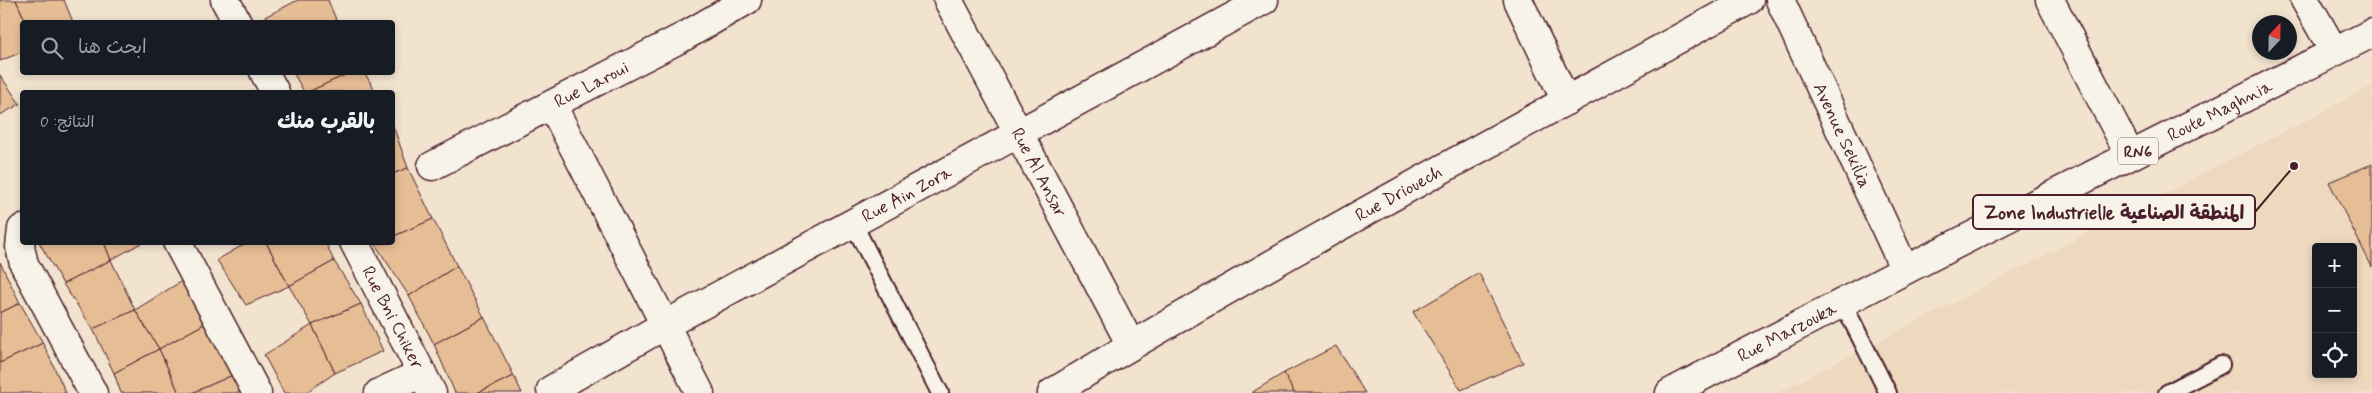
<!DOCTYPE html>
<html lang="ar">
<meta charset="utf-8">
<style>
body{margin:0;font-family:Mynerve,"Playpen Sans Arabic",sans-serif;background:#242831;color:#f1f3f6;direction:rtl}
.controls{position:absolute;right:15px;bottom:15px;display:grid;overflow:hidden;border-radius:5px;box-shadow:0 2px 8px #0003}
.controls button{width:45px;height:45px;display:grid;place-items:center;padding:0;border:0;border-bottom:1px solid #363941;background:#171b24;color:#f1f3f6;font:25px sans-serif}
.compass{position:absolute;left:2252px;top:15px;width:45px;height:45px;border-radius:50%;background:#171b24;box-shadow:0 2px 8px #0003;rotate:22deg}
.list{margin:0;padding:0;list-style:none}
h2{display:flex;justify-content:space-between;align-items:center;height:65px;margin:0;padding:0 20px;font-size:21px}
h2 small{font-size:16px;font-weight:400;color:#9ea1a6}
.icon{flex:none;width:28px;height:28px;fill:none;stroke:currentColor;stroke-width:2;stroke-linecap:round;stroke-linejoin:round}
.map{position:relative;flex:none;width:2372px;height:393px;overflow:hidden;direction:ltr}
.search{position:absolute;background:#171b24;box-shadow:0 2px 8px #0003;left:20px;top:20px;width:375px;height:55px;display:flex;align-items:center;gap:12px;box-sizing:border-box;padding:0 18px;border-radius:5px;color:#9ea1a6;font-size:19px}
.panel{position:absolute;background:#171b24;box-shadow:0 2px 8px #0003;left:20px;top:90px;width:375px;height:155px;border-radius:5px;direction:rtl}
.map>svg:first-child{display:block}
.built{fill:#eed8be;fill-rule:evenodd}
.building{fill:#e6be96;stroke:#4a1f2b}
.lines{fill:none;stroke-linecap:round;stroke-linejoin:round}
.service-casing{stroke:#4a1f2b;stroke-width:20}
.minor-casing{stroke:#4a1f2b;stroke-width:31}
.secondary-casing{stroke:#4a1f2b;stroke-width:31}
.primary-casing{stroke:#4a1f2b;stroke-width:31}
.service{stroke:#f7f3e8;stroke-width:16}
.minor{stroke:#f7f3e8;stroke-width:28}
.secondary{stroke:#f7f3e8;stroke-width:28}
.primary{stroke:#f7f3e8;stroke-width:28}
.labels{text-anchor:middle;stroke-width:4.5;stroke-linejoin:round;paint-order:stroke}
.shield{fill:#f7f3e8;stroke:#7e5f64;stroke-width:1}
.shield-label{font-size:16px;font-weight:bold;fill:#4a1f2b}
.street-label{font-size:18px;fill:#4a1f2b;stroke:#f7f3e8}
.leader{fill:none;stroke:#4a1f2b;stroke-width:2}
.callout-dot{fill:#4a1f2b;stroke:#f7f3e8;stroke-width:2}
.callout{fill:#f7f3e8;stroke:#4a1f2b;stroke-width:2}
.callout-label{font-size:19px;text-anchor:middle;font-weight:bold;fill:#4a1f2b}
</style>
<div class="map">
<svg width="2372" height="393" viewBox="0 0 2372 393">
<rect width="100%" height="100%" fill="#f2e3cf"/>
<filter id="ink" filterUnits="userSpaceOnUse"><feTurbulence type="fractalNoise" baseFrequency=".02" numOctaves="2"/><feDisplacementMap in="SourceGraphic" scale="10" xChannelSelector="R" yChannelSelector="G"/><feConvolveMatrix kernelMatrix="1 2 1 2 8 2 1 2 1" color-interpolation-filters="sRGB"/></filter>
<g filter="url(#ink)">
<path class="built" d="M2372,86v307h-595l188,-96zM2316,247h37v127h-37z"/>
<g class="building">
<path d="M0,0h16l10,22h-4v30l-22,9z"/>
<path d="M16,0h48l9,22h-47z"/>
<path d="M298,0h30l9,22h-74l-2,-3z"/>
<path d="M293,72h59l-44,20h-4z"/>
<path d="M352,72h12l12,20h-68z"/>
<path d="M0,75l20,29 -20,11z"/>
<path d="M392,123l16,45 -16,6z"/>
<path d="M2372,164v103l-43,-85z"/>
<path d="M408,168l25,51 -41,18v-63z"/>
<path d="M433,219l24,47 -48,30 -34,-52 17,-2v-5z"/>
<path d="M39,242h65l7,18 -48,24z"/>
<path d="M104,242h39l-32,18z"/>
<path d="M248,242h18l23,44 -43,19 -29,-45z"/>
<path d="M266,242h59l9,19 -45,25z"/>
<path d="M111,260l24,50 -42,19 -30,-45z"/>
<path d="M334,261l27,43 -49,21 -23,-39z"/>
<path d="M0,262l20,41 -20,10z"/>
<path d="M457,266l27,51 -50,27 -25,-48z"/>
<path d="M1479,273l44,90 -62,27 -48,-78z"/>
<path d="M185,279l21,44 -47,26 -24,-39z"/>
<path d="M20,303l23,40 -43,20v-50z"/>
<path d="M361,304l22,47 -48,22 -23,-48z"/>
<path d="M135,310l24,39 -45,24 -21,-44z"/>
<path d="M484,317l30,59 -37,17h-22l-21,-49z"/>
<path d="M206,323l27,52 -41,18h-13l-20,-44z"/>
<path d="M312,325l23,48 -30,20h-21l-20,-38z"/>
<path d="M43,343l23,50h-66v-30z"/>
<path d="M1336,346l29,47h-71l-10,-20z"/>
<path d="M159,349l20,44h-58l-7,-20z"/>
<path d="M1284,373l10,20h-43z"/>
<path d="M233,375l11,18h-52z"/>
<path d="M514,376l8,17h-45z"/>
</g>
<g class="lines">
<g class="service-casing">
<g id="service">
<path d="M853,223l87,170"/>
<path d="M1843,303l45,90"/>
<path d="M2167,393l54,-28"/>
</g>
</g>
<g class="minor-casing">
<g id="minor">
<path d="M225,0l12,22"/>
<path id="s1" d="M948,0l183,345"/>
<path d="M1518,0l48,101"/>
<path d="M2050,0l80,155"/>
<path d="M2305,0l29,51"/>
<path d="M264,72l11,20"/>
<path d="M552,105l148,288"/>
<path id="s2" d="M432,166l253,-130 62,-36"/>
<path d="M22,229l-2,18 4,17 69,129"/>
<path d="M177,242l80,151"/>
<path id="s3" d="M354,242l78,151"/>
<path id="s4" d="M551,390l114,-65 599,-325"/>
<path d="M379,393l43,-20"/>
<path id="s5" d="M1052,393c228,-138 464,-264 697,-393"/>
</g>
</g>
<g class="secondary-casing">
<g id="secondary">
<path id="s6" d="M1780,0l125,270"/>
</g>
</g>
<g class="primary-casing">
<g id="primary">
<path id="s7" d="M1670,393l235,-123 467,-237"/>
</g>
</g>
<use href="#service" class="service"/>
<use href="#minor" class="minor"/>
<use href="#secondary" class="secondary"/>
<use href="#primary" class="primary"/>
</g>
</g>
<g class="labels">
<rect class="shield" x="2118" y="137.5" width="40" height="27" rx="4"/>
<g class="shield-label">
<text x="2138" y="157">RN6</text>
</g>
<g class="street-label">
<text dy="6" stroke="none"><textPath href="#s2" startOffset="179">Rue Laroui</textPath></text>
<text dy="6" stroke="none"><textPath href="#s7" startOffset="618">Route Maghnia</textPath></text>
<text dy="6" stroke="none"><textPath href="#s6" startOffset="149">Avenue Sekilia</textPath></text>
<text dy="6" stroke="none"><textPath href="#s1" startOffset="195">Rue Al Ansar</textPath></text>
<text dy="6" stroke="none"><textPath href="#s4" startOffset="406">Rue Ain Zora</textPath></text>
<text dy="6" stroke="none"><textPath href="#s5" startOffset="400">Rue Driouech</textPath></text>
<text dy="6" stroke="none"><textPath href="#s3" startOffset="85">Rue Bni Chiker</textPath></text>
<text dy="6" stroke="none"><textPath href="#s7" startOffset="132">Rue Marzouka</textPath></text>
</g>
</g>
<path class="leader" d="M2294 166L2255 212"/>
<circle class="callout-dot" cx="2294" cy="166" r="5"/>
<rect class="callout" x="1973" y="195" width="282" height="34" rx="5"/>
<g class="callout-label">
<text x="2114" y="219">Zone Industrielle المنطقة الصناعية</text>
</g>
</svg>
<div class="controls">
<button>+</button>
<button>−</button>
<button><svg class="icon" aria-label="locate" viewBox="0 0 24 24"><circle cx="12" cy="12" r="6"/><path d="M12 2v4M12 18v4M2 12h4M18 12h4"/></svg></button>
</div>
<svg class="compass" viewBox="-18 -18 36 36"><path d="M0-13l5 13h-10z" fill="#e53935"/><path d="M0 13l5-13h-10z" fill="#9ea1a6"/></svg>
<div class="search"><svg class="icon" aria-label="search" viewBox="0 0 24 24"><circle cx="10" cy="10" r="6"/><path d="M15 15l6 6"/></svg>ابحث هنا</div>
<section class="panel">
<h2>بالقرب منك<small>النتائج: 0</small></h2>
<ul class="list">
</ul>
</section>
</div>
